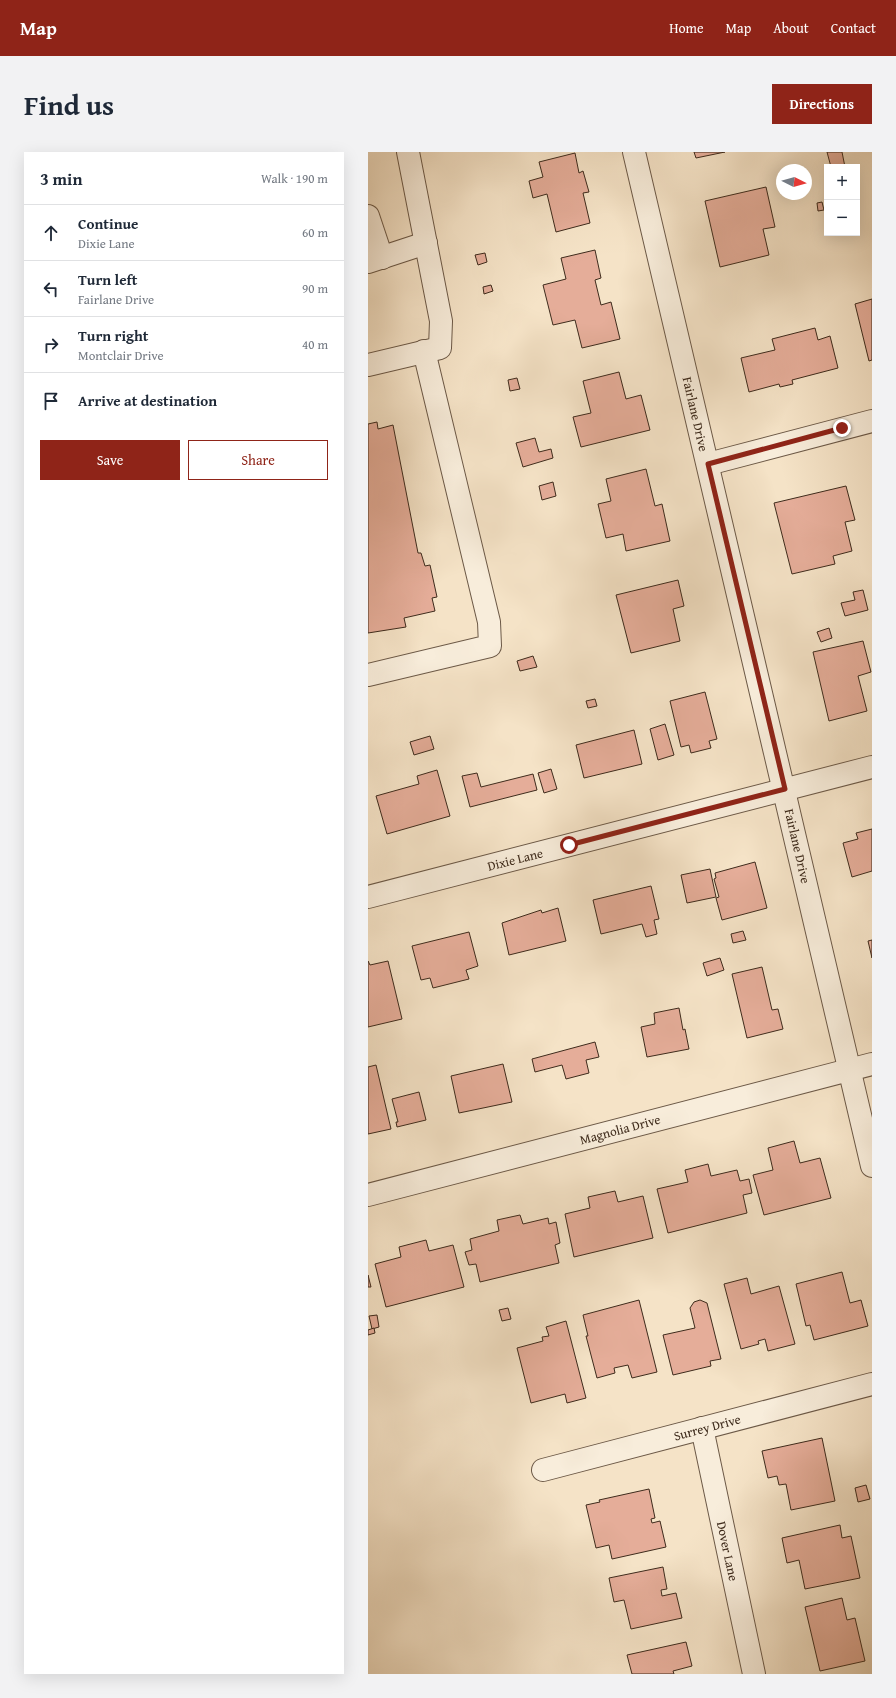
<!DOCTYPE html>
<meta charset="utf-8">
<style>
body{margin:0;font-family:"Gentium Book Plus",serif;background:#f2f2f3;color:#1f2937}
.controls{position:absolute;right:12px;top:12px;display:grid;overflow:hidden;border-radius:0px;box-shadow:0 4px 16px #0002}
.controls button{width:36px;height:36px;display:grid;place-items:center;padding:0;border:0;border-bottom:1px solid #e0e1e3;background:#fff;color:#1f2937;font:20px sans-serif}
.compass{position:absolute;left:408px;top:12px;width:36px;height:36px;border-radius:50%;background:#fff;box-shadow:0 4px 16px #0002;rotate:96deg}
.stop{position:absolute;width:12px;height:12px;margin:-9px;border:3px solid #8f2418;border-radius:50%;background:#fff}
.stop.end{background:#8f2418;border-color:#fff;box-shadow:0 1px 4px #0008}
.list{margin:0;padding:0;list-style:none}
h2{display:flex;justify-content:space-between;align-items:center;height:52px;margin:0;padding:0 16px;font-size:17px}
h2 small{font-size:13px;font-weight:400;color:#747a83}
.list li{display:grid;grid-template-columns:26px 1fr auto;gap:12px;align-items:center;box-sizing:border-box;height:56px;padding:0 16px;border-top:1px solid #e0e1e3}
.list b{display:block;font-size:15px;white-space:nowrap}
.list p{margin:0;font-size:13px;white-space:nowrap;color:#747a83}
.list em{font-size:13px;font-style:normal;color:#747a83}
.actions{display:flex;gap:8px;padding:12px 16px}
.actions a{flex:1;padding:9px 0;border:1px solid #8f2418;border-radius:0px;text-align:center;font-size:14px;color:#8f2418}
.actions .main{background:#8f2418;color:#fff}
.icon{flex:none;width:22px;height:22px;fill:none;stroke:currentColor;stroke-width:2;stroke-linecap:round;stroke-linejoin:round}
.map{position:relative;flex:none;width:504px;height:1522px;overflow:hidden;border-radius:0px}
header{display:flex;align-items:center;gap:24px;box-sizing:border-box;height:56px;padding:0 20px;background:#8f2418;color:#fff}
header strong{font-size:19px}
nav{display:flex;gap:22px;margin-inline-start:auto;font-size:14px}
.intro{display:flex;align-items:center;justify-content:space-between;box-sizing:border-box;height:96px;padding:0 24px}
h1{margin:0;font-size:28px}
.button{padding:10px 18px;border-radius:0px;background:#8f2418;color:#fff;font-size:14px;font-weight:700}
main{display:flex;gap:24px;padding:0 24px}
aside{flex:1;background:#fff;border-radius:0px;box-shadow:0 4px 16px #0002}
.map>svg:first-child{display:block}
.building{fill:#e5ad99;stroke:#3e2b1c}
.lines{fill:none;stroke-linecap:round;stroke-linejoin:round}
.minor-casing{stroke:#6c5947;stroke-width:24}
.minor{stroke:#f8eddb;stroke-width:22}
.route{stroke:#8f2418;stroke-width:5}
.labels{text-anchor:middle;stroke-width:3.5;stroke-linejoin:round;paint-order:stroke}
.street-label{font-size:13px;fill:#3e2b1c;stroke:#f8eddb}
</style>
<header>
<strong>Map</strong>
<nav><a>Home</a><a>Map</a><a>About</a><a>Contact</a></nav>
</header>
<div class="intro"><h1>Find us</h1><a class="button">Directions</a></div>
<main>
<aside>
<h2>3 min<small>Walk · 190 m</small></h2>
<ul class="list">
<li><svg class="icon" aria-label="ahead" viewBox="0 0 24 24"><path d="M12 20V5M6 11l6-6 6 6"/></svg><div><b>Continue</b><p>Dixie Lane</p></div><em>60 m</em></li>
<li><svg class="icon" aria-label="left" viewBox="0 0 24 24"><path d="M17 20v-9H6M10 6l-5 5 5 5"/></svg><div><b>Turn left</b><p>Fairlane Drive</p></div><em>90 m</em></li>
<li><svg class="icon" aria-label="right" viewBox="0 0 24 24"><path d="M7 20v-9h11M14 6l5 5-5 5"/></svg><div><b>Turn right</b><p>Montclair Drive</p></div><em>40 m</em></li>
<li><svg class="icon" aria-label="arrive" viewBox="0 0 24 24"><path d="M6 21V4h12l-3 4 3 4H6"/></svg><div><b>Arrive at destination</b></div></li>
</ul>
<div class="actions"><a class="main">Save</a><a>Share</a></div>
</aside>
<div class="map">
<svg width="504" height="1522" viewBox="0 0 504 1522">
<rect width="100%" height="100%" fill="#f5e3c7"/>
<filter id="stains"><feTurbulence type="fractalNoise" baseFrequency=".005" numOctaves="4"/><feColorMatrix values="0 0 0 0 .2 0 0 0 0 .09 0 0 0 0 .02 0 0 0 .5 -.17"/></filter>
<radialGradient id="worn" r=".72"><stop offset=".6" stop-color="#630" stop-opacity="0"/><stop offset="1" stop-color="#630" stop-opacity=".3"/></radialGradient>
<g class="building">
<path d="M326,0h31l-29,6z"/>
<path d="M459,0h15l3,15h-14z"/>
<path d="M207,1l4,20 4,-2 6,21 -6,1 7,30 -34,9 -9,-38 -14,4 -4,-17 14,-4 -4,-15z"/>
<path d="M398,35l9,40 -12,2 6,26 -49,12 -15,-66z"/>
<path d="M454,50l2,8 -6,1 -1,-8z"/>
<path d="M227,98l6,28 -6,2 6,25 10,-3 9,37 -38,9 -7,-28 -22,5 -10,-40 23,-6 -5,-21z"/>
<path d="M117,101l2,9 -9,3 -3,-10z"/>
<path d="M123,133l2,6 -9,3 -1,-7z"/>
<path d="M504,147v61l-3,1 -14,-57z"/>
<path d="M447,176l3,12 12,-4 8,32 -46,12 1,4 -13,3 -1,-3 -30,8 -8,-34 34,-8 -3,-11z"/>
<path d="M251,220l7,27 15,-4 9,35 -69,17 -8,-30 18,-4 -8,-32z"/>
<path d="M149,226l3,11 -10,2 -2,-11z"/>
<path d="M9,270l1,7 15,-4 25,128h3l4,13 5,-1 7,32 -5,1 3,13 -31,7 2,9 -38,6v-209z"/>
<path d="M167,286l4,14 12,-3 2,9 -30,9 -7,-24z"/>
<path d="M278,317l9,37 7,-2 8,37 -44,10 -3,-17 -17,4 -8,-34 13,-3 -5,-22z"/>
<path d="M185,330l3,14 -14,4 -3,-14z"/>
<path d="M478,334l9,34 -10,2 7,29 -19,5 2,8 -43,10 -18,-71z"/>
<path d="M310,428l6,26 -11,3 7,32 -49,12 -15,-58z"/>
<path d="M495,438l5,20 -23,6 -4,-13 14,-3 -2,-8z"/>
<path d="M461,476l3,10 -11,4 -4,-10z"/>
<path d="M495,489l8,31 -13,4 9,35 -38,10 -16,-69z"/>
<path d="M165,504l4,11 -17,4 -3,-10z"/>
<path d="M337,540l12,47 -8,2 2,7 -20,5 -2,-8 -8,2 -11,-46z"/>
<path d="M227,547l2,7 -9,2 -2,-7z"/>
<path d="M297,572l9,31 -16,5 -8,-31z"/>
<path d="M266,578l8,34 -58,14 -8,-33z"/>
<path d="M62,584l4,13 -20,6 -4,-13z"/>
<path d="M183,617l6,20 -13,4 -6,-20z"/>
<path d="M69,618l13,46 -63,18 -11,-38 43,-12 -2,-8z"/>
<path d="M109,621l4,14 52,-13 4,16 -67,17 -8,-31z"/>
<path d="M504,677v42l-20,6 -9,-34 15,-4 -2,-6z"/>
<path d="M387,710l12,46 -45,12 -6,-22 3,-1 -5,-18 2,-1 -1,-5z"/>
<path d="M342,717l6,28 -29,6 -6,-28z"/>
<path d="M283,734l8,33 -5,1 3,14 -11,3 -4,-13 -41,10 -8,-34z"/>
<path d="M190,756l8,33 -57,14 -7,-32 39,-13 1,3z"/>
<path d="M375,779l3,9 -13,3 -2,-9z"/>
<path d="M101,780l9,34 -12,4 3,9 -36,9 -3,-10 -9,2 -9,-34z"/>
<path d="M504,788v18l-4,-17z"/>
<path d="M352,806l4,12 -17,6 -4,-13z"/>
<path d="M0,809l2,4 18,-4 14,58 -34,8z"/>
<path d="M394,815l10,43 6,-1 5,20 -36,9 -15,-64z"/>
<path d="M311,856l4,22 2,-1 4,20 -42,8 -6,-30 14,-3 -1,-11z"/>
<path d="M227,890l4,15 -13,3 3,13 -23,6 -4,-14 -27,7 -3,-13z"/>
<path d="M135,912l9,38 -53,11 -8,-37z"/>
<path d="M8,913l15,64 -23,5v-67z"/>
<path d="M51,940l7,28 -29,7 -1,-5h2l-6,-23z"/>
<path d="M426,989l6,22 20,-5 11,40 -67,17 -11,-40 20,-5 -5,-22z"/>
<path d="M340,1012l3,12 26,-6 3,11 9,-2 3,14 -9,2 4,18 -79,20 -11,-44 31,-7 -3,-12z"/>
<path d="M247,1039l3,11 25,-6 10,42 -79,19 -9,-43 25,-6 -2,-11z"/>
<path d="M152,1063l3,9 25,-6 1,6 7,-2 4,21 -5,2 4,18 -79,19 -4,-18 -7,1 -4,-13 7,-2 -2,-11 29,-8 -2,-11z"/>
<path d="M58,1088l3,11 24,-6 11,42 -78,20 -11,-43 26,-7 -2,-10z"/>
<path d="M474,1120l8,31 11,-3 7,26 -54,14 -4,-15 -4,1 -10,-42z"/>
<path d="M0,1123l3,12h-3z"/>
<path d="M379,1126l4,16 28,-8 16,58 -27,7 -3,-12 -7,2 1,3 -18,5 -17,-65z"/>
<path d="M271,1148l18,72 -25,6 -4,-13 -14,3 1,5 -18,5 -11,-42h2l-5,-21z"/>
<path d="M332,1148l7,3 14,56 -11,2 1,5 -38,9 -10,-40 32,-7 -5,-20 4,-6z"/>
<path d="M140,1156l3,11 -9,2 -3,-11z"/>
<path d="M9,1163l2,12 -7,2 -3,-13z"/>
<path d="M198,1169l20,77 -19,5 -2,-9 -34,9 -14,-55 26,-7 -1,-4 7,-1 -3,-9z"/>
<path d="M6,1176l1,5 -7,2v-5z"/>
<path d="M454,1286l13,63 -44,9 -5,-26 -7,1 -2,-9 -9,2 -6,-27z"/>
<path d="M498,1333l4,14 -12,3 -3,-14z"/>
<path d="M281,1337l6,29 -4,1 1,4 8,-2 6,26 -54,12 -3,-14 -13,3 -10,-43 14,-3 -1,-2z"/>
<path d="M472,1373l2,13 9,-2 9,42 -55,11 -6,-29 -12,3 -5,-25z"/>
<path d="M295,1415l4,22 -6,1 1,6 14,-3 6,25 -51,11 -7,-29 -10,2 -5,-24z"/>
<path d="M474,1446l5,22 8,-2 10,43 -45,10 -15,-64z"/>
<path d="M318,1490l6,24 -19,5 1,3h-42l-5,-19z"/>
</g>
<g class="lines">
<g class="minor-casing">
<g id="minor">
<path d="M266,0l238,1014"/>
<path d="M0,64l14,42"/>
<path d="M0,110l58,-19"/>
<path d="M0,213l72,-17 1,-27 -33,-169"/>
<path d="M340,312l164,-43"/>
<path d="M0,523l122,-29 -1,-24 -65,-271"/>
<path d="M0,745l504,-130"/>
<path d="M0,1043l504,-131"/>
<path d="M334,1276l52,246"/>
<path d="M175,1318l329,-86"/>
</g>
</g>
<use href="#minor" class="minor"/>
</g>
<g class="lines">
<path class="route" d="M201,693l216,-56 -77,-325 134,-36"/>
</g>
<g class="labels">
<g class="street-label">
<text transform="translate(328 262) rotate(77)" y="5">Fairlane Drive</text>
<text transform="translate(430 694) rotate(77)" y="5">Fairlane Drive</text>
<text transform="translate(147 707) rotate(-14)" y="5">Dixie Lane</text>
<text transform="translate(252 977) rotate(-15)" y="5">Magnolia Drive</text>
<text transform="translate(339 1275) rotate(-15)" y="5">Surrey Drive</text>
<text transform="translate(360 1399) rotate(78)" y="5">Dover Lane</text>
</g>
</g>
<rect width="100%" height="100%" filter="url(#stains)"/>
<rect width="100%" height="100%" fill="url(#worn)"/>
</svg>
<div class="controls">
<button>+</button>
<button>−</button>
</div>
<svg class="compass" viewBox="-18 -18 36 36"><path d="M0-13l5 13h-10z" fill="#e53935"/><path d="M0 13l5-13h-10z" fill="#747a83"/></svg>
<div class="stop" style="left:201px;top:693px"></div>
<div class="stop end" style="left:474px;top:276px"></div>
</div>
</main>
